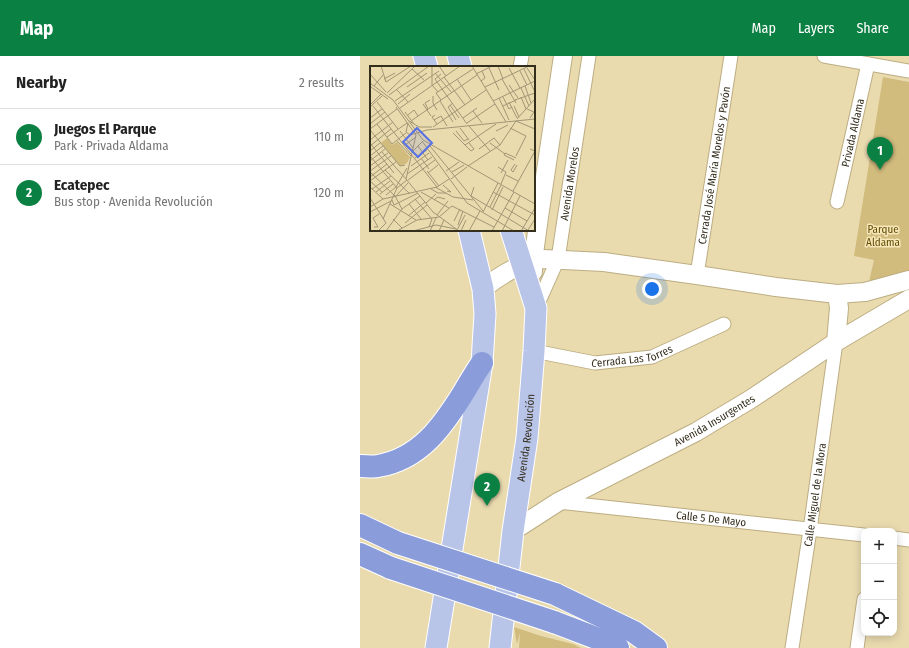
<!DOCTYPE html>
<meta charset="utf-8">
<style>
body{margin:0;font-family:"Fira Sans Condensed",sans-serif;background:#f2f2f2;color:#222}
.controls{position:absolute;right:12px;bottom:12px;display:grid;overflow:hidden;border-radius:8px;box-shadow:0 2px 10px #0003}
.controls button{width:36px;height:36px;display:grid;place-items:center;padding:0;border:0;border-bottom:1px solid #e0e0e0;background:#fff;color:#222;font:20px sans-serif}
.you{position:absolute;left:292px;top:233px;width:14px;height:14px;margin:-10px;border:3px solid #fff;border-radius:50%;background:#1a73e8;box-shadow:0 0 0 6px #1a73e833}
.badge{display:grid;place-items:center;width:26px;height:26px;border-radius:50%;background:#0b8043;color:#fff;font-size:13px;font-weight:700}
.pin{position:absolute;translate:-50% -33px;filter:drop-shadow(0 1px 2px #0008)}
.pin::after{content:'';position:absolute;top:21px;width:14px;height:12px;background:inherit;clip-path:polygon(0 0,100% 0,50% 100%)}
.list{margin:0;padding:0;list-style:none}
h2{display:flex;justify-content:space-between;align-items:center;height:52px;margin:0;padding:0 16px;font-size:17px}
h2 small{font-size:13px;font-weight:400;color:#767676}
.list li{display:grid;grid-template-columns:26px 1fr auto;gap:12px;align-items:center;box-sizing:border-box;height:56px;padding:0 16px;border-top:1px solid #e0e0e0}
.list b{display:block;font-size:15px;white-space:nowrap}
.list p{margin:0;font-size:13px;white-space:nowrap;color:#767676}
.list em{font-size:13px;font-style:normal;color:#767676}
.icon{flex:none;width:22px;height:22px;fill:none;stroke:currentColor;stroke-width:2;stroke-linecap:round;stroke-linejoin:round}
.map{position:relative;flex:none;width:549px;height:592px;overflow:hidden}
header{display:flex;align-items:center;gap:24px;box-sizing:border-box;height:56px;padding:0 20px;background:#0b8043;color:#fff}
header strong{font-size:19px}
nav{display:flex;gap:22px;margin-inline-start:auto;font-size:14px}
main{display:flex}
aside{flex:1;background:#fff}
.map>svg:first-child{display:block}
.green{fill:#d1bb7d}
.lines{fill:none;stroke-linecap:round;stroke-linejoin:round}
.street-casing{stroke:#bcad82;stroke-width:15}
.secondary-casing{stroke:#bcad82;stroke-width:20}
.primary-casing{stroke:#fff;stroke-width:23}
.highway-casing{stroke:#fff;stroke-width:24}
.street{stroke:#fff;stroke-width:13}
.secondary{stroke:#fff;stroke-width:18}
.primary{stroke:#b9c4e9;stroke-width:21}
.highway{stroke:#8a9dda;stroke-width:22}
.highway-bridge-casing{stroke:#fff;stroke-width:24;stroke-linecap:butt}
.highway-bridge{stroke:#8a9dda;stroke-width:22}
.labels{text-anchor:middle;stroke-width:3;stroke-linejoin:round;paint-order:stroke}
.street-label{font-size:11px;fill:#342e1d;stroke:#f7e8bb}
.park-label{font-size:11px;fill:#614c00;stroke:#f7e8bb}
.inset-road{fill:none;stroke:#a19675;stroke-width:1}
.view{fill:#5871e7;fill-opacity:0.15;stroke:#5871e7;stroke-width:2}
.inset-edge{fill:none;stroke:#342e1d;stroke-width:2}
</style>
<header>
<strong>Map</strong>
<nav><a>Map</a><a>Layers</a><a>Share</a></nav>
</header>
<main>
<aside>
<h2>Nearby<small>2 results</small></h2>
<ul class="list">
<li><span class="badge">1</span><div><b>Juegos El Parque</b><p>Park · Privada Aldama</p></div><em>110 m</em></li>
<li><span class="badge">2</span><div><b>Ecatepec</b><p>Bus stop · Avenida Revolución</p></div><em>120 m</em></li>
</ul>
</aside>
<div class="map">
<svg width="549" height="592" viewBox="0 0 549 592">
<rect width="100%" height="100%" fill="#eadbaf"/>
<g class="green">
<path d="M523,21l26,5v191l-40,9 5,-22 -20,-4z"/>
<path d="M154,571l27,9 32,8 8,4h-62l1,-15 -3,11z"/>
</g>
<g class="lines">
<g class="street-casing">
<g id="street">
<path d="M464,0l85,15"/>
<path d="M160,11l2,-11"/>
<path id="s1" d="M477,146l31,-138"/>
<path id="s2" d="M337,219l34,-219"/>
<path id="s3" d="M176,252l22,-49 31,-203"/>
<path id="s4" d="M174,295l61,12 57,-6 72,-33"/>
<path id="s5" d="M198,446l306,33"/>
<path d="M534,482l15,2"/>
<path id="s6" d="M432,592l18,-118 26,-188"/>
<path d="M497,592l7,-49"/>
</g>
</g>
<g class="secondary-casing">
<g id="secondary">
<path d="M173,216v-11l6,-44 24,-161"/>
<path d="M123,233c18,-15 37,-26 60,-30l61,3 93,13 79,12 61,7 28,-2 44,-12"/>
<path d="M476,286l3,-34 -2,-14"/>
<path id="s7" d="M153,475l45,-29 138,-70 55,-33 85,-57 73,-43"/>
</g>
</g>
<g class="primary-casing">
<g id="primary">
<path d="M64,0l3,11"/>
<path d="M98,0l3,11"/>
<path d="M76,592l46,-285 3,-49 -2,-25 -14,-59"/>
<path id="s8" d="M140,592l13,-117 14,-93 7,-87 2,-43 -25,-78"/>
</g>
</g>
<g class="highway-casing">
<g id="highway">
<path d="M0,410c6,0 13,1 18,0 42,-7 65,-40 86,-74 6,-10 11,-19 18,-29"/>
<path d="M0,469l38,18"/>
<path d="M0,498l31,14"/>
<path d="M195,538l79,38 22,16"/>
<path d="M194,566l58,22 6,4"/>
</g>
</g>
<use href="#street" class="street"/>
<use href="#secondary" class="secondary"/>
<use href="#primary" class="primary"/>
<use href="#highway" class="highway"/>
<g class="highway-bridge-casing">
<g id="highway-bridge">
<path d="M38,487l157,51"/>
<path d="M31,512l163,54"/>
</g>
</g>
<use href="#highway-bridge" class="highway-bridge"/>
</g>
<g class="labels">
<g class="street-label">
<text dy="4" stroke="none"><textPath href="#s1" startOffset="71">Privada Aldama</textPath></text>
<text dy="4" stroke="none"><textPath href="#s2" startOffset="111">Cerrada José María Morelos y Pavón</textPath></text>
<text dy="4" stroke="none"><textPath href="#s3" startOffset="130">Avenida Morelos</textPath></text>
<text dy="4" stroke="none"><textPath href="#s4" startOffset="100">Cerrada Las Torres</textPath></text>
<text dy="4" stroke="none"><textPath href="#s7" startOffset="230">Avenida Insurgentes</textPath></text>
<text dy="4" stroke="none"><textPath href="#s8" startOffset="212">Avenida Revolución</textPath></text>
<text dy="4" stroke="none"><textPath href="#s6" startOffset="155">Calle Miguel de la Mora</textPath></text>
<text dy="4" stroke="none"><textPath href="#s5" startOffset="154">Calle 5 De Mayo</textPath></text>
</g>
<g class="park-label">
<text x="523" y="177">Parque<tspan x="523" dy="13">Aldama</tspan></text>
</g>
</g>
<g transform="translate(10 10)">
<rect width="165" height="165" fill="#eadbaf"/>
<path d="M17,72l5,7 5,-3 13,15 -3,6 -7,3 -19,-23z" fill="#d1bb7d"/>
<path class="inset-road" d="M11,0l5,16M62,0v19l6,7M69,0l7,10M102,0l34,56M128,0l5,13M119,2l10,22M139,2l11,20M157,2l8,12M42,3l12,11M154,3l11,23M150,5l7,14M65,7l17,20M0,8l16,18M71,8l-6,5 32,45M106,8l16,-8M74,11l21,28M14,13l11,-6M87,13l14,21M132,13l14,24M111,15l4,-3 -3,-7M16,16l25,-16M0,17l23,17 30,40 112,64M139,19l9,13M4,20l9,-11M155,20l6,17M1,21l17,12M37,21l20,-14M115,21l44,-21M151,22l8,18M27,24l11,12M17,27l28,-27M19,29l40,-29M63,30v7l4,7M133,31l6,12 3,-2M151,31l5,12M129,32l10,22M71,34l-5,-7 37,-24M145,34l20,-7M25,35l44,-30M70,35l13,21M123,35l42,-20M7,36l21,27M139,36l8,16M83,37l-5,4 8,13M28,38l12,-10M53,38l8,12M0,39l11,-11M80,39l9,13M3,40l64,81M133,40l13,-6M144,40l5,11M0,41l12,-11M26,41l20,28M30,42l60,-42M58,43l-3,-6 5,-3M157,43l7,3 -4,6M103,45l9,12M35,46l9,12M38,49l6,-5 4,6M65,49l-3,2 5,7M0,52l12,-9M93,52l14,-10M147,53l18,-20M64,54l7,-4 6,10M39,55l10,6h13M41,55l66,-46M38,57l-2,9 4,3 17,-5 108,-11M97,57l28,-19M0,58l15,-12M7,58l15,20 14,-11M99,60l21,25M63,61l53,-37M90,62l9,12M140,62l16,8 -10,20M0,63l27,-20M0,64l30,36 5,-1M30,65l13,17M86,65l8,10 4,-2M126,65l12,-6M83,67l18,18 3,-2 -5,-6M46,69l-10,44 27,33 26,19M17,71l20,-14M0,74l23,-18M27,75l14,15M52,75l45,62 47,28M0,77l24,30M120,77l15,11M35,79l11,-8M95,79l31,-21M0,80l21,-17M48,80l10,14M60,80l53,65M109,83l15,-11 6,7M0,85l10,-8M43,85l10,-10M12,86l24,27M0,90l27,32M0,90l13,-10M45,92l12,-8M51,92l8,11M144,94l-10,-5 1,-2 11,5M0,95l15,-12M145,98l-4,6 2,2 4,-7M0,100l18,-13M41,100l18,-13M98,100l32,-21 16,-24 19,8M128,101l8,5 -5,12M15,104l25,24M0,105l21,-15M57,105l12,15M76,105l13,-9M0,106l25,24 7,13M82,106l12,-7M58,107l10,-8M131,107l7,-13M37,108l25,-17M136,109l12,6M0,111l17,-13M81,113l16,-12M38,114l27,-20M0,115l26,-19M0,115l12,11M73,119l8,7 -4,-1M0,121l13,12M26,121l11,-19M65,121l18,10 20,3M104,121l-3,9 58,35M2,123l19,-13M61,123l7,4h8M143,125l22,-40 -5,-2M6,126l14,-11M51,126l28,16M123,126l42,23M10,128l13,-10M16,129l10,-8M26,130l12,-13M0,132l16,25 -8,8M45,133l17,20 -3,8M22,134l2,5 24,-12M64,134l4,-3 7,2M56,137l10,-9M20,138l26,16M39,138l12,15M0,141l13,-8 54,-12 12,-8M120,141l11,-22M135,142l22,13M122,144l11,-23M0,146l21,-11M113,146l15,-29M67,149l11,-14M38,150l17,-14M13,153l14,-31 10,-8M23,153l9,9M84,155l6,-12M35,157l22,-18M88,159l5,-14M4,161h4l-5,-9 6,-4M87,164l8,-15M158,164l7,-11M16,165l16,-22 18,-13M27,165l20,-11 22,-3 13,-11 42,21M43,165l23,-6 20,4M60,165l6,-13M69,165l5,-11M91,165l5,-11M99,165l11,-20M122,165l22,-39M132,165l18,-35M151,165l14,-23"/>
<path class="view" d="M47,62l15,15 -14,14 -15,-15z"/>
<rect width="165" height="165" class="inset-edge"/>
</g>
</svg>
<div class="controls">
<button>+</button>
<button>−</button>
<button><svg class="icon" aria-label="locate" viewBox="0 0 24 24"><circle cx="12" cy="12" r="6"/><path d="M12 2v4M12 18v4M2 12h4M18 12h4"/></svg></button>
</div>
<div class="you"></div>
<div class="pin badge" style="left:520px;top:114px">1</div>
<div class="pin badge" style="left:127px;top:450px">2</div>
</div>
</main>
